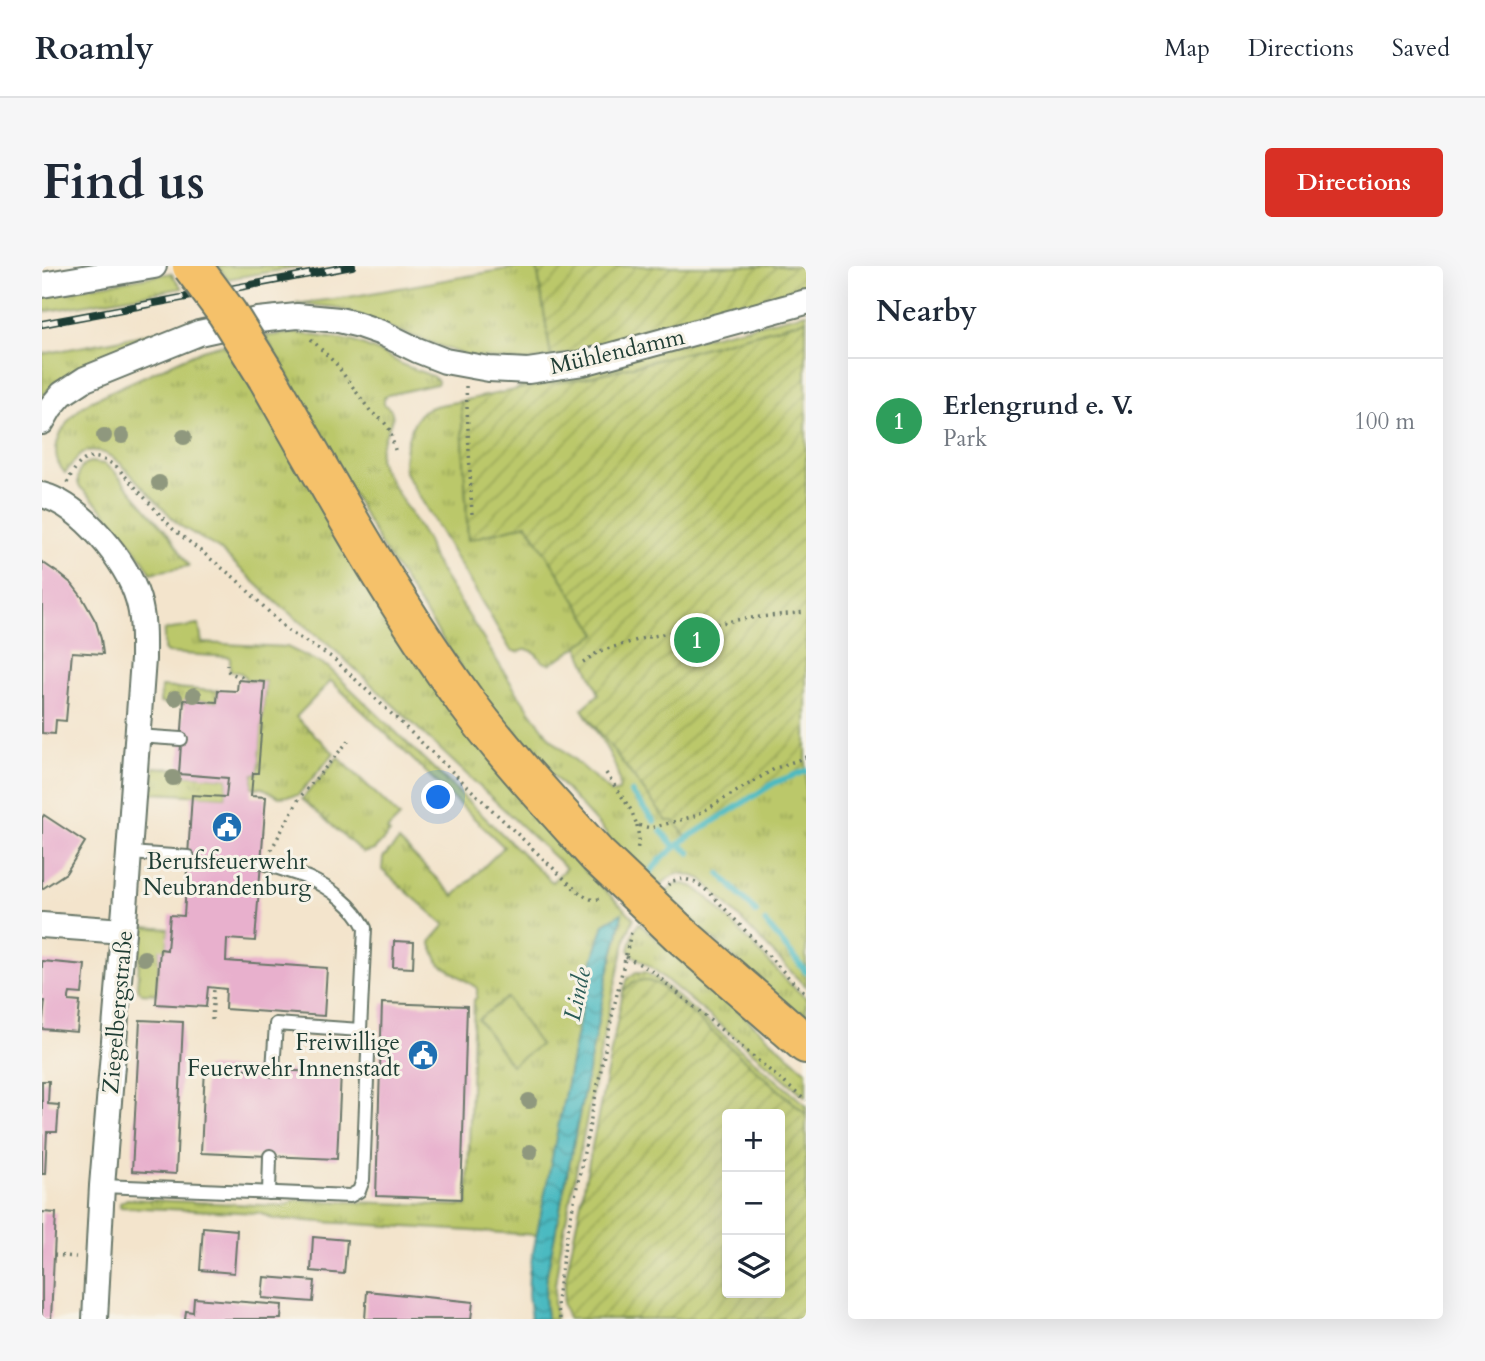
<!DOCTYPE html>
<meta charset="utf-8">
<style>
body{margin:0;font-family:Cardo,serif;background:#f6f6f7;color:#1f2937}
.controls{position:absolute;right:21px;bottom:21px;display:grid;overflow:hidden;border-radius:7px;box-shadow:0 7px 28px #0002}
.controls button{width:63px;height:63px;display:grid;place-items:center;padding:0;border:0;border-bottom:2px solid #e0e1e3;background:#fff;color:#1f2937;font:35px sans-serif}
.you{position:absolute;left:397px;top:532px;width:24px;height:24px;margin:-18px;border:5px solid #fff;border-radius:50%;background:#1a73e8;box-shadow:0 0 0 10px #1a73e833}
.badge{display:grid;place-items:center;width:46px;height:46px;border-radius:50%;background:#d93025;color:#fff;font-size:23px;font-weight:700}
.pin{position:absolute;translate:-50% -50%;border:4px solid #fff;box-shadow:0 2px 7px #0006}
.list{margin:0;padding:0;list-style:none}
h2{display:flex;justify-content:space-between;align-items:center;height:91px;margin:0;padding:0 28px;font-size:30px}
h2 small{font-size:23px;font-weight:400;color:#747a83}
.list li{display:grid;grid-template-columns:46px 1fr auto;gap:21px;align-items:center;box-sizing:border-box;height:126px;padding:0 28px;border-top:2px solid #e0e1e3}
.list b{display:block;font-size:26px;white-space:nowrap}
.list p{margin:0;font-size:23px;white-space:nowrap;color:#747a83}
.list em{font-size:23px;font-style:normal;color:#747a83}
.icon{flex:none;width:38px;height:38px;fill:none;stroke:currentColor;stroke-width:2;stroke-linecap:round;stroke-linejoin:round}
.map{position:relative;flex:none;width:764px;height:1053px;overflow:hidden;border-radius:7px}
header{display:flex;align-items:center;gap:42px;box-sizing:border-box;height:98px;padding:0 35px;background:#fff;border-bottom:2px solid #e0e1e3}
header strong{font-size:33px}
nav{display:flex;gap:38px;margin-inline-start:auto;font-size:24px}
.intro{display:flex;align-items:center;justify-content:space-between;box-sizing:border-box;height:168px;padding:0 42px}
h1{margin:0;font-size:49px}
.button{padding:18px 32px;border-radius:7px;background:#d93025;color:#fff;font-size:24px;font-weight:700}
main{display:flex;gap:42px;padding:0 42px}
aside{flex:1;background:#fff;border-radius:7px;box-shadow:0 7px 28px #0002}
.map>svg:first-child{display:block}
.grass{fill:url(#grass-tufts);stroke:#6d824f;stroke-width:2}
.park{fill:#bbc86a;stroke:#6d824f;stroke-width:2}
.garden{fill:url(#garden-furrows);stroke:#6d824f;stroke-width:2;fill-rule:evenodd}
.water{fill:url(#water-waves);stroke:#357c7a;stroke-width:2}
.lines{fill:none;stroke-linecap:round;stroke-linejoin:round}
.stream{stroke:#4bbac1;stroke-width:6}
.building{fill:#e8b0cd}
.lane-casing{stroke:#697769;stroke-width:16}
.street-casing{stroke:#697769;stroke-width:28}
.primary-casing{stroke:#697769;stroke-width:42}
.path{stroke:#697769;stroke-width:3.5;stroke-dasharray:2 5;stroke-linecap:butt}
.lane{stroke:#fff;stroke-width:12}
.street{stroke:#fff;stroke-width:24}
.primary{stroke:#f5c16b;stroke-width:38}
.rail-casing{stroke:#1f3d34;stroke-width:8}
.rail{stroke:#f7f3e8;stroke-width:5;stroke-dasharray:16;stroke-linecap:butt}
.primary-bridge-casing{stroke:#697769;stroke-width:42;stroke-linecap:butt}
.primary-bridge{stroke:#f5c16b;stroke-width:38}
.tree{fill:#8f987e}
.labels{text-anchor:middle;stroke-width:6;stroke-linejoin:round;paint-order:stroke}
.street-label{font-size:23px;fill:#1f3d34;stroke:#f7f3e8}
.poi-label{font-size:23px;fill:#1f3d34;stroke:#f7f3e8}
.water-label{font-size:24px;font-style:italic;fill:#2a5c57;stroke:#f7f3e8}
</style>
<header>
<strong>Roamly</strong>
<nav><a>Map</a><a>Directions</a><a>Saved</a></nav>
</header>
<div class="intro"><h1>Find us</h1><a class="button">Directions</a></div>
<main>
<div class="map">
<svg width="764" height="1053" viewBox="0 0 764 1053">
<defs>
<pattern id="grass-tufts" width="24" height="20" patternUnits="userSpaceOnUse" patternTransform="scale(1.75)"><rect width="24" height="20" fill="#bbc86a"/><path d="M3 7l-1-3M5 7V3M7 7l1-3M15 17l-1-3M17 17v-4M19 17l1-3" fill="none" stroke="#97a458"/></pattern>
<pattern id="garden-furrows" width="10" height="10" patternUnits="userSpaceOnUse" patternTransform="scale(1.75)"><rect width="10" height="10" fill="#bbc86a"/><path d="M-1 1l2-2M0 10L10 0M9 11l2-2" fill="none" stroke="#97a458"/></pattern>
<pattern id="water-waves" width="16" height="10" patternUnits="userSpaceOnUse" patternTransform="scale(1.75)"><rect width="16" height="10" fill="#4bbac1"/><path d="M0 5q4-4 8 0t8 0" fill="none" stroke="#3e989e"/></pattern>
</defs>
<rect width="100%" height="100%" fill="#f7f3e8"/>
<filter id="ink" filterUnits="userSpaceOnUse"><feTurbulence type="fractalNoise" baseFrequency=".0143" numOctaves="2"/><feDisplacementMap in="SourceGraphic" scale="14" xChannelSelector="R" yChannelSelector="G"/><feConvolveMatrix kernelMatrix="1 2 1 2 8 2 1 2 1" color-interpolation-filters="sRGB"/></filter>
<filter id="wash" filterUnits="userSpaceOnUse"><feTurbulence type="fractalNoise" baseFrequency=".00686" numOctaves="4" result="noise"/><feDisplacementMap in="SourceGraphic" scale="28" xChannelSelector="R" yChannelSelector="G"/><feGaussianBlur stdDeviation="1.57" result="paint"/><feColorMatrix in="noise" values="0 0 0 0 0 0 0 0 0 0 0 0 0 0 0 0 0 1.4 0 .05"/><feComposite in="paint" operator="in"/></filter>
<g filter="url(#wash)">
<rect width="100%" height="100%" fill="#f3e4cc"/>
<g class="grass">
<path d="M176,0h86l-77,13z"/>
<path d="M482,0h13l14,91 -26,5 -58,-6 -133,-49 -39,-3 54,-7z"/>
<path d="M129,7l11,15 -140,24v-17z"/>
<path d="M764,47v7l-121,33 -100,25 -68,11 11,-9z"/>
<path d="M150,58l-113,45 -25,16 -12,12v-43l86,-16z"/>
<path d="M254,67l56,8 32,13 19,11 29,11 6,5 -1,3 -49,11 -4,3v6l7,6 2,7 -13,31 -1,11 3,9 45,73 6,18 83,132 34,47 62,55 7,-2c5,-23 -25,-62 -37,-82l85,112h7l13,17 89,-56 30,-11v216l-104,-108c-24,-8 -27,-9 -44,9l-48,-46 -5,-10 -127,-139 -96,-146 -99,-180 -18,-31z"/>
<path d="M182,78l292,446 67,79 51,49 -7,16 -19,81 -47,230 -6,40 -1,19 2,15h-9l-2,-22 2,-23 60,-297 11,-40 4,-23 -33,57 -52,264 -263,-16 -14,-6 -140,-6v-4l7,-4 156,7 12,-6 172,6 7,-206 3,-3v-9l-38,-25 -9,-21 15,-17 -63,-55 1,-12 16,-17 55,55 50,-49 -173,-166 -35,36 38,36 -36,42 -19,2 -16,-9 -11,-1 1,-14h5l7,-91 -19,-2c-2,-8 -8,-8 -16,-9v-14l-63,-4 -3,-3v-20l35,-5 3,18 85,4 41,20 224,215 14,-14 -229,-216 -60,-49 -58,-54 -40,-24 -59,-62c-10,-8 -26,-18 -39,-9 -6,5 -11,13 -16,19 -23,-25 4,-59 27,-73l110,-50z"/>
<path d="M419,135l7,139 59,-17 71,111 -48,30c-12,-2 -9,-9 -18,-13 -11,-5 -10,6 -22,-2l-105,-177c-4,-15 6,-57 22,-63 9,-5 23,-5 34,-8z"/>
<path d="M48,196l14,2 10,7 57,66 18,29 -38,7c-19,-32 -45,-62 -72,-87 -3,-10 1,-21 11,-24z"/>
<path d="M119,421l53,4 4,-1 -1,12 -32,-2 -1,5 -24,-2z"/>
<path d="M296,491l62,60 -13,13 3,3 -16,17 -11,3 -61,-54z"/>
<path d="M112,501l25,2v5l49,4 -2,19 -74,-4z"/>
<path d="M642,618l10,3 15,12 81,85 16,14v25l-142,-128 9,-10z"/>
<path d="M597,657l167,148v26l-155,-130 -17,-11 -5,-6 5,-19z"/>
<path d="M100,661l27,2 -2,21h-7l-3,44 -16,-1 -4,-6z"/>
<path d="M594,706h9l12,7 149,126v9l-148,-130 -35,8 5,-14z"/>
</g>
<path class="park" d="M465,732l33,47 -29,20 -33,-46z"/>
<g class="garden">
<path d="M495,0h269v25l-225,60 -30,6z"/>
<path d="M764,54v451l-30,11 -89,56 -13,-17h-7l-85,-112 17,-15 -21,-48 19,-12 -70,-110 -59,16 -7,-139 68,-14 56,-9 100,-25z"/>
<path d="M602,714l14,4 148,130v205h-238l-5,-16 3,-27 57,-284 10,-10zM685,848h53v179h-53z"/>
</g>
<path class="water" d="M580,647l-4,23 -11,41 -60,297 -2,23 2,22h-16l-3,-25 1,-21 60,-301 15,-48z"/>
<g class="lines">
<g class="stream">
<path d="M589,526l23,29"/>
<path d="M619,565l14,16"/>
<path d="M637,578l11,9"/>
<path d="M678,608l36,38"/>
<path d="M602,614l17,-21 26,-21 89,-56 30,-11"/>
<path d="M723,656l41,50"/>
</g>
</g>
<g id="blocks">
<g class="building">
<path d="M0,296l19,13 11,9 10,13 14,25 5,17 2,15 -31,-2 -6,69 -10,-1 -1,14 -13,-1z"/>
<path d="M196,414l27,2 -7,91h-5l-2,23 15,1 -11,144 -28,-2 -1,22 101,7 -3,48 -99,-7 1,-20 -18,-2 -2,20 -50,-3 4,-55 7,1 3,-35 14,1 8,-121 34,2 2,-19 -49,-4 5,-74 33,2 1,-12 19,1z"/>
<path d="M2,549l41,27 -19,31 -24,16v-71z"/>
<path d="M352,675l20,1 -1,26 -20,-1z"/>
<path d="M0,695l43,4 -3,29 -12,-1 -1,4v4l11,1 -3,30 -35,-3 3,-28h-3z"/>
<path d="M340,737l85,3 -6,193 -85,-3z"/>
<path d="M98,754l43,2 -7,152 -44,-3z"/>
<path d="M163,801l136,6 -4,86 -136,-6z"/>
<path d="M0,815h7l-1,23 11,1 -2,27h-10l-2,42h-3z"/>
<path d="M0,946l14,1 -5,106h-9z"/>
<path d="M161,961l34,3 -3,43 -34,-3z"/>
<path d="M271,971l34,3 -3,34 -33,-3z"/>
<path d="M222,1011l51,4 -2,21 -51,-4z"/>
<path d="M325,1025l106,11 -2,17h-106z"/>
<path d="M152,1032l88,7 -1,14h-96l1,-8 7,1z"/>
</g>
</g>
</g>
<g filter="url(#ink)">
<use href="#blocks" fill-opacity="0" stroke="#697769" stroke-width="2"/>
<g class="lines">
<g class="lane-casing">
<g id="lane">
<path d="M95,470l44,3"/>
<path d="M87,587l59,4"/>
<path d="M231,804l3,-46 84,6"/>
<path d="M60,920l248,10 9,-5 4,-11 5,-126 -1,-9 -7,-15 5,-102c-10,-22 -35,-40 -57,-50 -15,-6 -32,-10 -47,-16"/>
<path d="M227,927l1,-37"/>
</g>
</g>
<g class="street-casing">
<g id="street">
<path d="M0,19l112,-19"/>
<path d="M0,156l8,-14 12,-14 23,-15 114,-46 59,-13 39,-4 42,4 17,4 26,9 35,17 28,11 44,8 39,2 55,-8 223,-61"/>
<path d="M0,229c39,10 85,66 96,104 6,20 5,40 5,60l-18,249 -23,278 -7,133"/>
<path d="M0,659l81,6"/>
</g>
</g>
<g class="primary-casing">
<g id="primary">
<path d="M225,111c63,110 124,222 199,325 40,54 86,103 131,153"/>
<path d="M638,668l126,110"/>
</g>
</g>
<g class="path">
<path d="M269,73l25,25 35,48 13,10 6,8 5,20"/>
<path d="M424,120l6,128"/>
<path d="M25,217c13,-27 24,-33 50,-16l56,62 63,50 52,52 45,27 242,231c8,6 16,14 26,9"/>
<path d="M541,396l17,-11 48,-14 94,-18 64,-7"/>
<path d="M185,398v6l3,3 11,4 2,3"/>
<path d="M564,507l25,37 6,15 14,3 44,-12 81,-48 30,-11"/>
<path d="M595,559l2,14 -2,12"/>
<path d="M229,584l29,-53 51,-59"/>
<path d="M626,619l4,-4 12,-2 12,3 16,13 81,87 13,11"/>
<path d="M584,691l23,12 157,132"/>
<path d="M170,754l2,-32"/>
<path d="M12,989l22,2"/>
<path d="M518,1053l-3,-16 2,-19 6,-39 47,-229 20,-88"/>
</g>
<use href="#lane" class="lane"/>
<use href="#street" class="street"/>
<use href="#primary" class="primary"/>
<g class="rail-casing">
<path id="rail" d="M0,58l310,-58"/>
</g>
<use href="#rail" class="rail"/>
<g class="primary-bridge-casing">
<g id="primary-bridge">
<path d="M150,0l35,47 40,64"/>
<path d="M555,589l83,79"/>
</g>
</g>
<use href="#primary-bridge" class="primary-bridge"/>
</g>
<g class="tree">
<circle cx="62" cy="170" r="8"/>
<circle cx="80" cy="170" r="8"/>
<circle cx="142" cy="171" r="8"/>
<circle cx="117" cy="217" r="8"/>
<circle cx="152" cy="429" r="8"/>
<circle cx="133" cy="432" r="8"/>
<circle cx="131" cy="512" r="8"/>
<circle cx="102" cy="692" r="8"/>
<circle cx="487" cy="835" r="8"/>
<circle cx="488" cy="886" r="8"/>
</g>
</g>
<defs>
<g id="civic-disc" transform="scale(1.575)"><circle r="9.5" fill="#1f6fb2" stroke="#f7f3e8"/><path d="M-.6-6.5H3V-4.5H.6V-3L4-1V1h2V6H-6V1h2V-1L-.6-3ZM-1.2 2.5V6h2.4V2.5Z" fill="#fff"/></g>
</defs>
<g fill-rule="evenodd">
<use href="#civic-disc" x="185" y="561"/>
<use href="#civic-disc" x="381" y="789"/>
</g>
<g class="labels">
<g class="street-label">
<text transform="translate(575 85) rotate(-13)" y="8">Mühlendamm</text>
<text transform="translate(75 746) rotate(-85)" y="8">Ziegelbergstraße</text>
</g>
<g class="poi-label">
<text x="185" y="603">Berufsfeuerwehr<tspan x="185" dy="26">Neubrandenburg</tspan></text>
<text x="358" y="784" text-anchor="end">Freiwillige<tspan x="358" dy="26">Feuerwehr Innenstadt</tspan></text>
</g>
<g class="water-label">
<text transform="translate(535 728) rotate(-78)" y="8">Linde</text>
</g>
</g>
</svg>
<div class="controls">
<button>+</button>
<button>−</button>
<button><svg class="icon" aria-label="layers" viewBox="0 0 24 24"><path d="M12 4l9 5-9 5-9-5zM3 14l9 5 9-5"/></svg></button>
</div>
<div class="you"></div>
<div class="pin badge" style="left:655px;top:374px;background:#2e9e5b">1</div>
</div>
<aside>
<h2>Nearby<small></small></h2>
<ul class="list">
<li><span class="badge" style="background:#2e9e5b">1</span><div><b>Erlengrund e. V.</b><p>Park</p></div><em>100 m</em></li>
</ul>
</aside>
</main>
